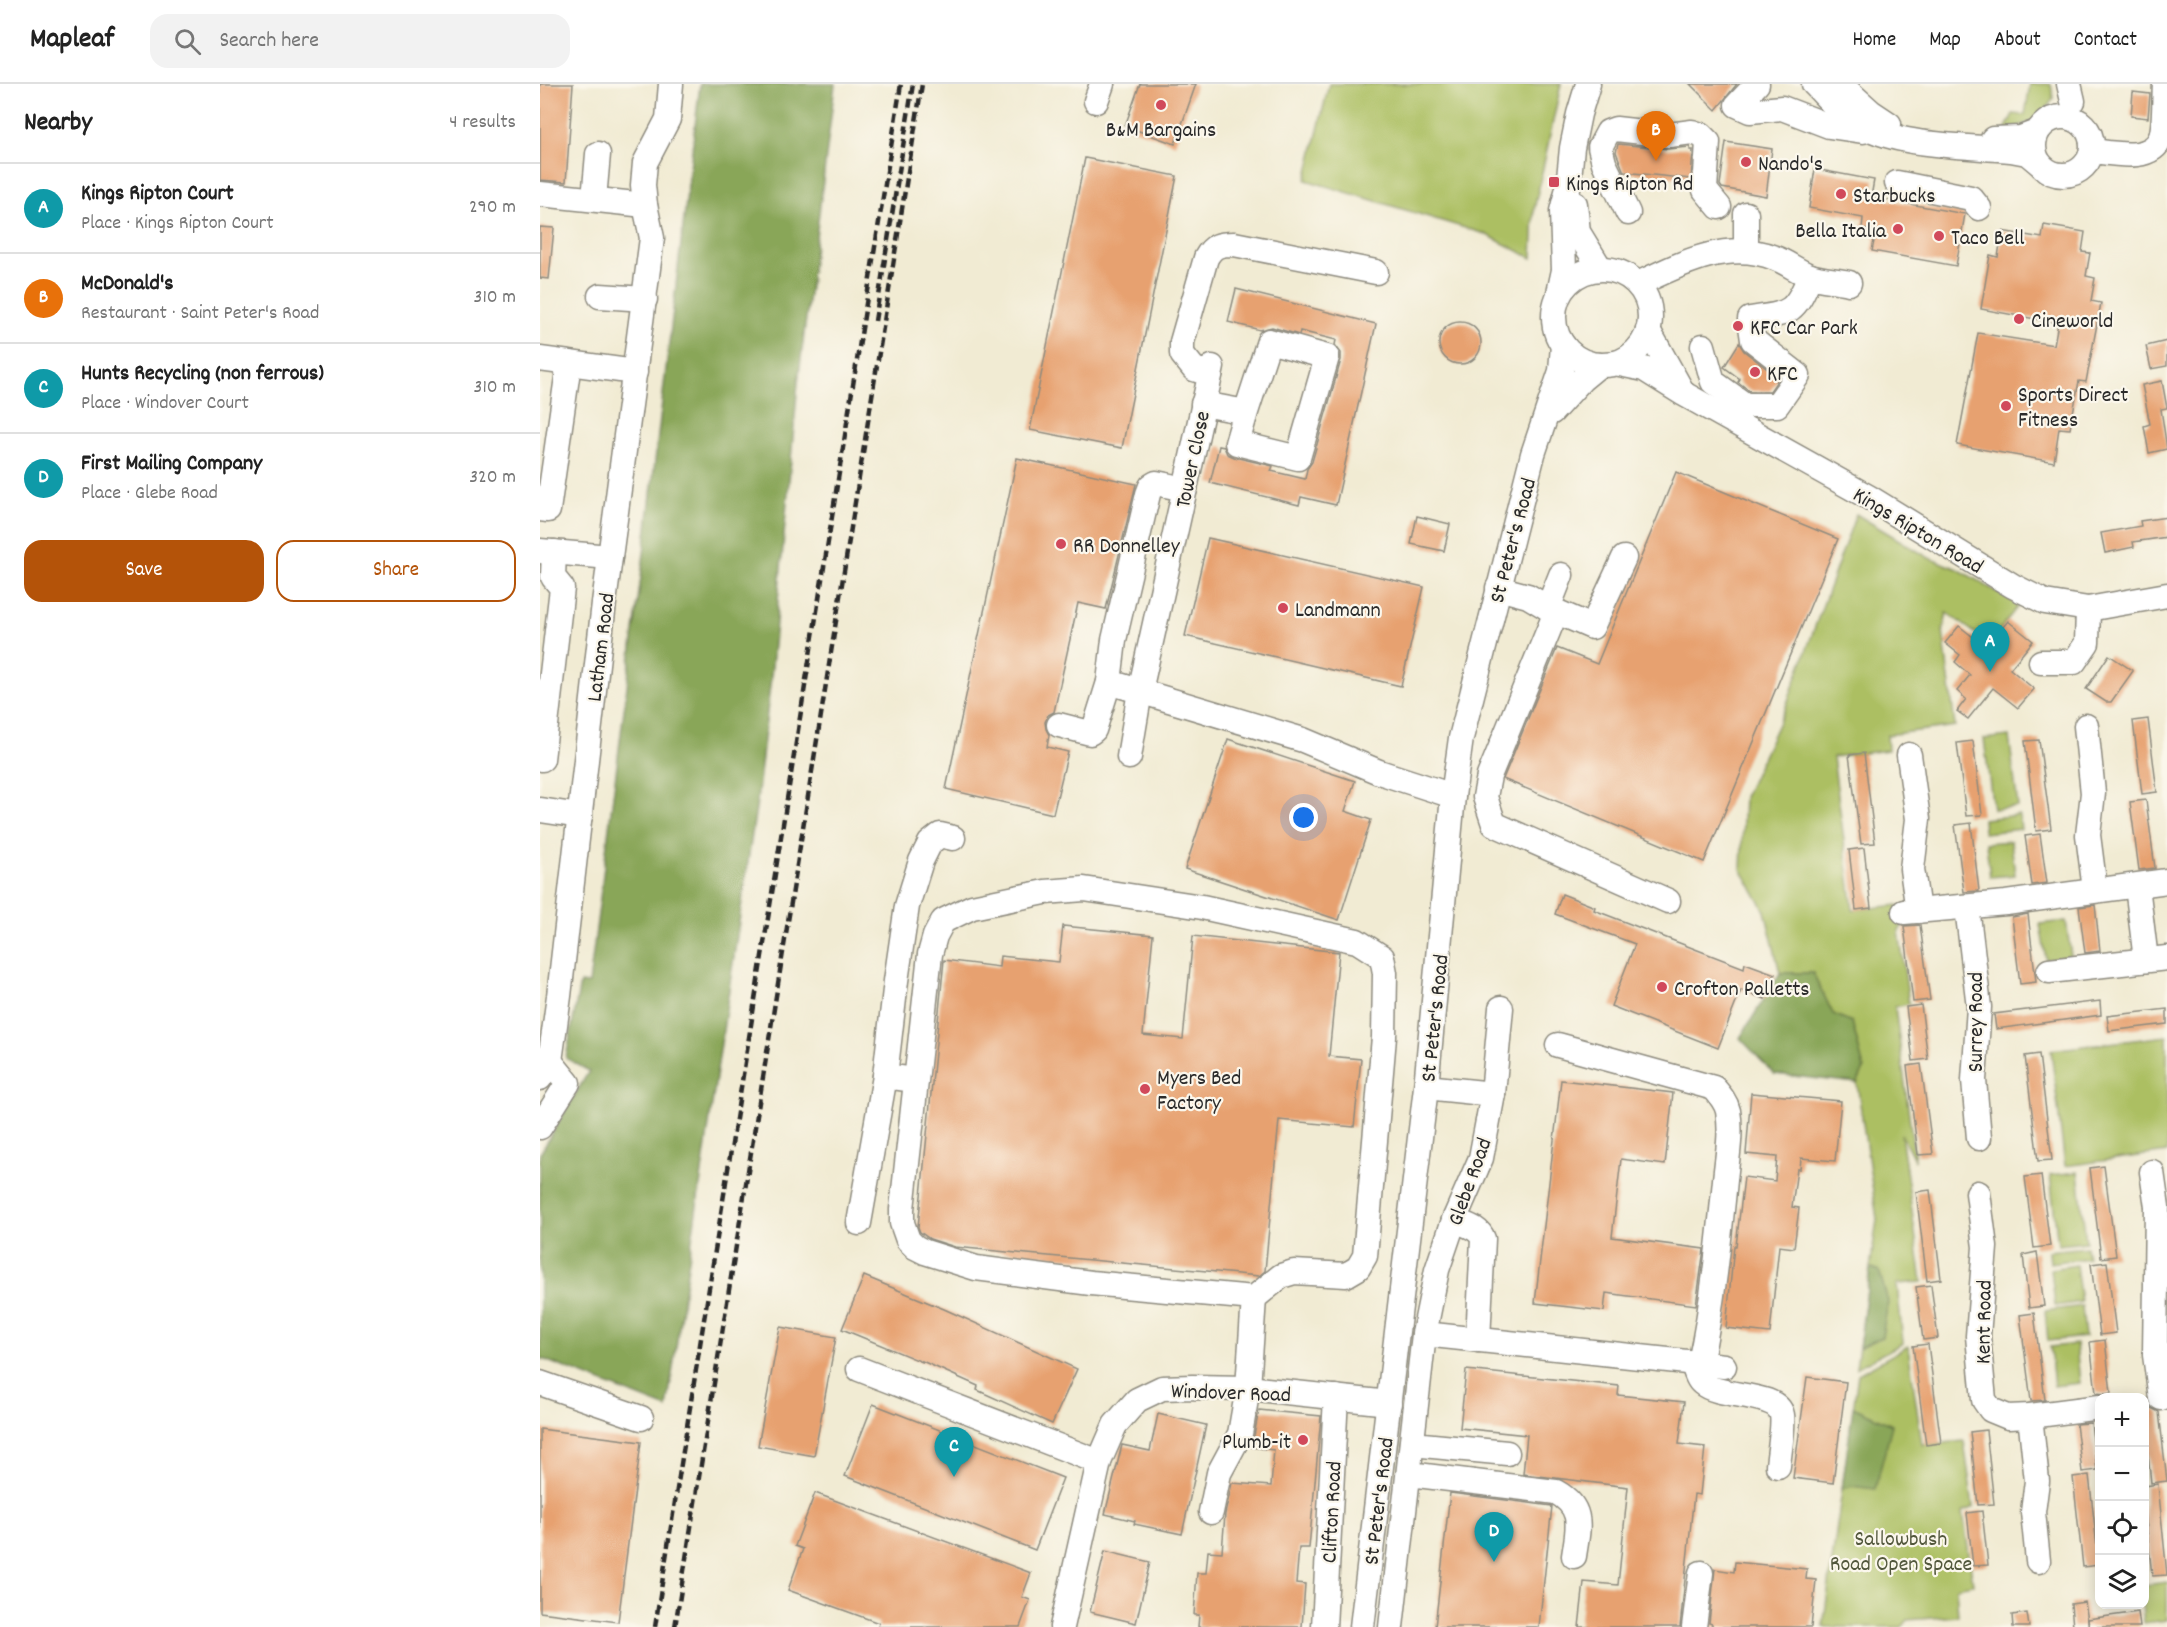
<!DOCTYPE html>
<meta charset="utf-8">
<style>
body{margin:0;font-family:Dekko,sans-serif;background:#f2f2f2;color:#222}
.controls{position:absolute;right:18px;bottom:18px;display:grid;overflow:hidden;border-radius:12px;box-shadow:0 3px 15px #0003}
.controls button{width:54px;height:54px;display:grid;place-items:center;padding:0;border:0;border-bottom:2px solid #e0e0e0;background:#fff;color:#222;font:30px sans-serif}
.you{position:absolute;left:764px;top:734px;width:21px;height:21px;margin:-15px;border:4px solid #fff;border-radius:50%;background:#1a73e8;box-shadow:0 0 0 9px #1a73e833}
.badge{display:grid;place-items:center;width:39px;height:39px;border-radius:50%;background:#b45309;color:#fff;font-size:20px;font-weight:700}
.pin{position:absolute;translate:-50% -50px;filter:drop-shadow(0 2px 3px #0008)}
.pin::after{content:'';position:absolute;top:32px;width:21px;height:18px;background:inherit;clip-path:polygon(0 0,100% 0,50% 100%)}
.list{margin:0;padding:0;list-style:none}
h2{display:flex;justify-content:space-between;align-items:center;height:78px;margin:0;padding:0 24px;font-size:26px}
h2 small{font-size:20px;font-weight:400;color:#767676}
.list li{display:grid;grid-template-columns:39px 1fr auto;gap:18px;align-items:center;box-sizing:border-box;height:90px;padding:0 24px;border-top:2px solid #e0e0e0}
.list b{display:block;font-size:22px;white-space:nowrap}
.list p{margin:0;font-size:20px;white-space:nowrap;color:#767676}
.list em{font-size:20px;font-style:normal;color:#767676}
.actions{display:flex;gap:12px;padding:18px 24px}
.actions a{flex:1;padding:14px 0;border:2px solid #b45309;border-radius:18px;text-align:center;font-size:21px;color:#b45309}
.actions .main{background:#b45309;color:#fff}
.icon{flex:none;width:33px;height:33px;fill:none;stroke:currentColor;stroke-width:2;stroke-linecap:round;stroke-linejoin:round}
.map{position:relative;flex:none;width:1627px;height:1543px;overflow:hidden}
header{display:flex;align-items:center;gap:36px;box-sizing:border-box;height:84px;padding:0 30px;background:#fff;border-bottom:2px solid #e0e0e0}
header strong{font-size:28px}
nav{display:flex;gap:33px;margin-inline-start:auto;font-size:21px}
.search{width:420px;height:54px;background:#f2f2f2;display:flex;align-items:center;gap:15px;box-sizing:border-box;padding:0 21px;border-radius:18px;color:#767676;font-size:22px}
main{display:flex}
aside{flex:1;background:#fff}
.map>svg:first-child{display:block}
.green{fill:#acbf62;stroke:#6c7546;stroke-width:1.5}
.forest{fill:#89a658;stroke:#5a6842;stroke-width:1.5}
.building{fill:#e7a170}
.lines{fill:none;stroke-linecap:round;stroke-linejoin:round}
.minor-casing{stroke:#8e8b7f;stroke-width:27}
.minor{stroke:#fff;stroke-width:24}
.rail{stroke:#2b2b2b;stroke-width:4.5;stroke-dasharray:9 4.5;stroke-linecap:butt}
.poi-dot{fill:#d1495b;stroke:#fbf7ec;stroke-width:2}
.labels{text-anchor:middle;stroke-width:4.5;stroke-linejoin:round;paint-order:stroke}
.poi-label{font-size:22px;fill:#2b2b2b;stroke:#fbf7ec;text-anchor:start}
.street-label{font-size:22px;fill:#2b2b2b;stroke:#fbf7ec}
.park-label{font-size:22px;fill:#52573c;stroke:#fbf7ec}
</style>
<header>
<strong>Mapleaf</strong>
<div class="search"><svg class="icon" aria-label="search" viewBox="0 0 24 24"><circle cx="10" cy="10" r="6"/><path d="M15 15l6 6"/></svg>Search here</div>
<nav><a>Home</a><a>Map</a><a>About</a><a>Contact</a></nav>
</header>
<main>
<aside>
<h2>Nearby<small>4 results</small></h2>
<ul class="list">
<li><span class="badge" style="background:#0f9aa8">A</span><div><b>Kings Ripton Court</b><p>Place · Kings Ripton Court</p></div><em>290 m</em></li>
<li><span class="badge" style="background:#e8710a">B</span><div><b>McDonald's</b><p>Restaurant · Saint Peter's Road</p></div><em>310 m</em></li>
<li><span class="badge" style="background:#0f9aa8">C</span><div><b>Hunts Recycling (non ferrous)</b><p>Place · Windover Court</p></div><em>310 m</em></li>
<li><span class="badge" style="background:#0f9aa8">D</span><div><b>First Mailing Company</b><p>Place · Glebe Road</p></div><em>320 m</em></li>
</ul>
<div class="actions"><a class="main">Save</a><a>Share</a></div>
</aside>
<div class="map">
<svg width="1627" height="1543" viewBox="0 0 1627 1543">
<rect width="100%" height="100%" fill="#fbf7ec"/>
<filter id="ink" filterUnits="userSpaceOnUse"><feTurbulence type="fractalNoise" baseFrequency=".0167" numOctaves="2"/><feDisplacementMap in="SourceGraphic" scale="12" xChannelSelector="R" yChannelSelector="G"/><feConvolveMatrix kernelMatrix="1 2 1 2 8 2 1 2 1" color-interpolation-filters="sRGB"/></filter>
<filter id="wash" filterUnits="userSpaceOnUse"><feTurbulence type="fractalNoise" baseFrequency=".008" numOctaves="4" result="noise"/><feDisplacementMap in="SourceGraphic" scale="24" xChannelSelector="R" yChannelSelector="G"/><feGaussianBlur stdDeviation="1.35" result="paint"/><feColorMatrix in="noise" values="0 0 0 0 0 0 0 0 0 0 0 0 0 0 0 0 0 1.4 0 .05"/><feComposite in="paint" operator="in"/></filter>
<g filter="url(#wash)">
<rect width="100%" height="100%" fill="#f1ebd3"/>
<g class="green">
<path d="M789,0h232l-27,126 -2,48 -47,-24 -179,-54z"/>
<path d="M1490,0h21l2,15c-14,22 -24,25 -48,31l8,-16 12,1z"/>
<path d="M1316,430l73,44 29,11 61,36 -30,38 -42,-30 -4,18 12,95 -68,9 1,15 -55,7 20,153 45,-5 4,21 -3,5 10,73 -14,3 20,154 -14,-27 21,148 -25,2 6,59 -47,25 21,-149 -20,-136 7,-14 -12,-47 -19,-8 -20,-41h-33l-15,-62 -24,-42 3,-72 41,-88z"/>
<path d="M1469,652l9,71 -25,2 -9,-70z"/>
<path d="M1479,731l2,14 -37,4 -1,-14z"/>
<path d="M1471,757l4,34 -25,2 -4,-34z"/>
<path d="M1526,837l5,35 -25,4 -6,-36z"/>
<path d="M1627,952v116l-102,14 -14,-116z"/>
<path d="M1538,1088l8,70 -28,3 -8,-70z"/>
<path d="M1546,1163l2,11 -38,5 -1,-12z"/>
<path d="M1536,1181l5,37 -26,4 -4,-37z"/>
<path d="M1542,1222l3,31 -37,4 -3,-30z"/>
<path d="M1536,1260l4,39 -26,3 -4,-39z"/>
<path d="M1368,1262l14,99 42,-4 9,66 -10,5 10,72 -17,3 2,29 -51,4 -6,7h-78l35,-253z"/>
<path d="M1627,1498v38l-23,3 -2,-18 2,-1 1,-19z"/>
</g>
<g class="forest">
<path d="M160,0h135l-37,299 -27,294 -14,124 -90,607 -127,-50v-204l49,-83 -23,-13 14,-75 9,1 54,-423z"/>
<path d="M1240,889h33l20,41 19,8 12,47 -7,14 -83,-9 -34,-36z"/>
<path d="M1330,1185l9,1 9,32 -6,35 -23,11z"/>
<path d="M1313,1323l39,18 -17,64 -24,-3 -9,3z"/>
</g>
<g id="blocks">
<g class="building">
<path d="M0,0h33l-7,98 -26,-2z"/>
<path d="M600,0h56l-21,60 -50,-18z"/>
<path d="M1150,0h47l-21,26z"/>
<path d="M1593,8l17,2 -2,24 -17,-2z"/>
<path d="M1186,58l46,7 -6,47 -44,-8 -2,-3z"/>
<path d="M1078,60l50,5 22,-2v3h3l-2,29 -67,-7 -8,-20z"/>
<path d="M545,74l92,18 -55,272 -92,-18z"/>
<path d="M1275,85l59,11 -3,17 94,17 -9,52 -84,-15 4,-20 -14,-2 1,-11 -54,-10z"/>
<path d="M1504,141l41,7 -3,20 8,1 -4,23 9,2 -4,23 10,2 -15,79 -7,-1 -9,48 -11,-1 -5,34 -97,-17 21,-112 76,12 4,-22 -77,-14 9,-54 8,2 4,-26 40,7z"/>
<path d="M0,143l14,1 -5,51 -9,-1z"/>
<path d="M696,205l140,35 -40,181 -35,-8 -2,8 -89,-22 9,-37 5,1 3,7 7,3 39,9 -2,5 34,8 2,-10 5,-7 29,-102v-7l-6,-8 1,-5 -36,-9 -1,4 -27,-8 -12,3 -32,-8z"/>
<circle cx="920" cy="259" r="21"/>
<path d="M1627,257v25l-16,3 -5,-23z"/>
<path d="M1199,259l5,8 35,27 -9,13h-20l-12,-9 2,-3 -16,-12z"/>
<path d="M1622,297l5,27 -6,1 6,40 -18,4 -5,-27 6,-2 -8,-39z"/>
<path d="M477,374l119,26 -30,125 -28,-6 -24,109 -6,3 -3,7 1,7 3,6 -2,12 21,5 -15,62 -107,-25z"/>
<path d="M1136,388l162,67 -134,323 -201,-83 54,-131 40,16z"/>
<path d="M877,432l33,8 -6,27 -33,-7z"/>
<path d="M1627,433v20l-34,5 1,5 -29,6 -4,-20 40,-7 -1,-5z"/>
<path d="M668,454l216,49 -23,99 -216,-50z"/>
<path d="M1468,537l25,20 -23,28 24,20 -16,19 -25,-20 -25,31 -11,-8 9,-12 -9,-8 13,-16 -15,-13 5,-7 -15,-12 14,-17 27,21z"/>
<path d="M1569,571l24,16 -22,31h-5l-20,-13z"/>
<path d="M1608,635l9,73 -15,2 -9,-73z"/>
<path d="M688,655l127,42 -10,30 26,9 -32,100 -154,-51z"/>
<path d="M1499,656l12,89 -15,2 -11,-90z"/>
<path d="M1433,657l9,74 -16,1 -9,-73z"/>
<path d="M1324,669l11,90 -14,1 -12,-89z"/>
<path d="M1606,716l9,68 -16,2 -9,-68z"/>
<path d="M1431,739l8,68 -15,1 -9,-67z"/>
<path d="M1500,750l7,49 -15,2 -7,-49z"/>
<path d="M1324,764l7,60 -15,2 -7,-60z"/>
<path d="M1022,810l33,13 -1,3 150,58 1,-5 30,11 -10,25 -24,-9 -23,58 -107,-42 24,-62 -80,-30z"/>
<path d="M1555,821l5,46 -15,2 -6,-46z"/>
<path d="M1488,830l8,68 -16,2 -8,-67z"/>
<path d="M1380,841l10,75 -17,2 -9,-76z"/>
<path d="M523,842l90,9 -10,100 40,4 10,-103 146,16 -10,104 32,3 -7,68 -75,-7 -14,151 -6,5 -304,-29 -25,-8 -10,-7 -2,-5 26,-267 55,7 1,-11 59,6z"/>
<path d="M1560,917l1,14 -105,14 -2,-15z"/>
<path d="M1381,921l7,54 -15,2 -7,-54z"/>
<path d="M1627,925v15l-58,7 -2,-15z"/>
<path d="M1499,970l13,106 -14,1 -13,-105z"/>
<path d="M1381,980l12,90 -15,1 -11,-89z"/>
<path d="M1021,996l112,13 -8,72 -44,-6 -9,78 92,12 -8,56 -90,-12 -2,18 -69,-8z"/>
<path d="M1211,1009l90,8 -6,60 -34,-3 -1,11h-3l-5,38 7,1 -5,40 -15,-2 -9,87 -44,-5 8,-82h2l8,-69 31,4 2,-24 -31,-3z"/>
<path d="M1564,1082l12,90 -15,2 -11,-90z"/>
<path d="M1501,1091l9,71 -16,2 -9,-71z"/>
<path d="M1390,1106l11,89 -14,2 -11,-89z"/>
<path d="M1497,1168l7,54 -15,2 -6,-53z"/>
<path d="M1567,1178l9,71 -16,2 -9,-71z"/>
<path d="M324,1192l80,33 133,60 -25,55 -75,-34 1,-4 -56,-25v1l-80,-33z"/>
<path d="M1391,1201l7,53 -15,2 -7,-53z"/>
<path d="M1494,1229l11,87 -14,1 -11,-86z"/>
<path d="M240,1243l56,10 -22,119 -56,-10z"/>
<path d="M1565,1256l6,53 -5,1 -10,-1 -6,-51z"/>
<path d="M1388,1260l13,99 -15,2 -13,-99z"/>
<path d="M926,1286l153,16 -1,9 66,7 -5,42 26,3 -5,48 -6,-1 -14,133h-101l5,-45 34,3 10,-98 -105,-13 4,-39 -67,-7z"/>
<path d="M1267,1293l39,5 -13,101 -40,-5z"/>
<path d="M333,1320l190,74 -28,72 -190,-74z"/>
<path d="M1611,1324l8,4 8,69 -16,2 -6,-57v-17z"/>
<path d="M719,1326l62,6 -12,132h-10l-3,35 9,1 -3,43h-104l1,-12h-5l3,-42h9l2,-22 14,1 3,-38 7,-31 39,3 3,-36 -25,-3 5,-11z"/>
<path d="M618,1330l48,11 -24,109 -48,-10 1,-3 -30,-7 17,-69 28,6z"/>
<path d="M1551,1339l6,47 -15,2 -6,-48z"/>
<path d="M0,1345l101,13 -23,180 -78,-10z"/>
<path d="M1446,1346l8,74 -16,1 -8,-73z"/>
<path d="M1549,1391l10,90 -16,2 -10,-90z"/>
<path d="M1618,1400l9,91 -15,1 -7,-65v-25z"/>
<path d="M275,1409l216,80 -9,24 8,3 -10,27h-142l1,-4 -91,-33 15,-41 -8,-3z"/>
<path d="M910,1409l102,13 -13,121h-104z"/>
<path d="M1442,1427l6,54 -15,1 -6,-53z"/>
<path d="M565,1467l45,11 -14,61 -46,-11z"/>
<path d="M1195,1478l72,7 -1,10 10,1 -5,47h-99v-3l-3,-1 6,-54 19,3z"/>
<path d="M1545,1518l4,25h-16l-2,-23z"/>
<path d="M1598,1528l2,15h-51l-1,-8z"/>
<path d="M1487,1529l2,14h-16l-1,-12z"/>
</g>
</g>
</g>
<g filter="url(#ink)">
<use href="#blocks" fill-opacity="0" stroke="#8e8b7f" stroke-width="1.5"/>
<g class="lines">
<g class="minor-casing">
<g id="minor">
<path d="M1217,0l-20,21 13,6 32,-3 47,18 34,5"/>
<path d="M1274,0c10,10 19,21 30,30 43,34 114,31 167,36l16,3 12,10"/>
<path d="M1300,0l31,28 18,12"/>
<path d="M1529,0l4,17"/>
<path d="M556,17l6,-17"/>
<circle cx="1523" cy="62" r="29"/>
<path d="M1453,55l28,-1 16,-6"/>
<path d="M1552,67c20,2 60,12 69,-14 4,-12 3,-39 4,-53"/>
<path d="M1357,99l74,15 8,10"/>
<path d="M0,110l105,11"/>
<path d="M54,115l4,-45"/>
<path d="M1035,120l3,28 22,36"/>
<path d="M1088,129l-24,-50 -4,-16 8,-15 8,-3 53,6 23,-3 9,3 7,7 -3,48 14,17"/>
<path d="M1206,167v-37"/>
<circle cx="1062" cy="233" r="48"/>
<path d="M1098,200c42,-20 89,-45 137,-26 11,4 21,12 33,17 12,5 28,5 41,8"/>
<path d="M1019,209l5,-23 -2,-59 6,-23 4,-40 7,-34 9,-30"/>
<path d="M60,212l45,3"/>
<path d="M1108,246l34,61"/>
<path d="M1163,262l10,36 32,23h32l21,-30 -45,-35 -3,-21c39,-6 44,-4 60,-43"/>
<path d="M0,275l95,13"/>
<path d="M1075,279l29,6 40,25 186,104 143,88 32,16 43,7 79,-14"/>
<path d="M670,290l-16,-5 -12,-15v-12l24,-84c7,-13 14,-14 28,-14l142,28"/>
<path d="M663,320l43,8 23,-71 58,16 -29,101 -61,-15 9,-31"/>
<path d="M1012,328l30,-33 17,-14"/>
<path d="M0,425l8,1 21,-147"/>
<path d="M0,467l70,6"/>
<path d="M958,504l30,8 20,12 44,19 32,-69"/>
<path d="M1008,524l13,-33"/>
<path d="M1016,528l-67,164 -4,21 9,27 174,77"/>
<path d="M1501,578h33l13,-19 1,-34"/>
<path d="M569,598l5,-42 34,-146 3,-8 5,-3 29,6"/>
<path d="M519,641l31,8 4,-3 15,-48 194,58 76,32 74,24"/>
<path d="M1546,642l7,67 -5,42 7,55"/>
<path d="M1369,671l9,64 -6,50 6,42"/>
<path d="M589,673l11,-66 72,-324"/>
<path d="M2,675l20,-171 -9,-11 1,-25"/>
<path d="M0,726l40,6"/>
<path d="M1597,802l9,74"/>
<path d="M1427,823l12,100 -5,73 5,58"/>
<path d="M1364,828l102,-9 161,-22"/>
<path d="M1509,887l118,-13"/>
<path d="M1018,961l156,43c6,7 12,14 14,23 4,22 -1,47 -3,69 -6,62 -12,123 -25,183"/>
<path d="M0,994l10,-17 9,-65 45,-393 48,-365 -7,-33 -2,-20 2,-22 23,-44 3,-35"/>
<path d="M375,996l-30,-4 11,-95 11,-75 14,-45 9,-18 10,-8 13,3"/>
<path d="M953,1010l8,-86"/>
<path d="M0,1043l28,-44 -18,-22"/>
<path d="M1612,1088l5,35 -2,148 6,43"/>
<path d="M1438,1109l7,54 -7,89 6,64 7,10 17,7 22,-1 70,-9"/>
<path d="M914,1136c11,5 25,7 29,19l-5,101"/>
<path d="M319,1139l26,-147"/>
<path d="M884,1250l300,32"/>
<path d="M1152,1278c3,7 5,17 10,21 18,16 75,8 80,32 2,10 -3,39 -4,51"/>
<path d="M319,1285l240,93"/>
<path d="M0,1299l101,35"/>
<path d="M1490,1332l7,65 -4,31 5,49"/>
<path d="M872,1360l95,9"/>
<path d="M869,1390l147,18c29,16 22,36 18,64"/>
<path d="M671,1428l8,-39 21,-39 8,-46 6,-90 27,-22 13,-4 52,3 12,-7 7,-12 19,-219 1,-64 -3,-16 -25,-16 -155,-34 -118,-18 -39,3 -73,15 -29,14 -8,15 -5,18 -28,255v14l6,17 7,7 10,5 51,16 115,15 163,15"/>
<path d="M522,1543l37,-165 16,-37 22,-25 25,-12 30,-1 56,1 141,15"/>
<path d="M784,1543l12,-230"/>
<path d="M822,1543l64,-540 27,-291 8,-58 72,-284 28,-83 2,-26"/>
<path d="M851,1543l33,-293 13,-64 17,-50 27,-62 12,-64 -67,-7"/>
<path d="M1154,1543l7,-54"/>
</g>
</g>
<use href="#minor" class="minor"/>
<g class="rail">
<path d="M335,237l38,-237"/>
<path d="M115,1543l246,-1543"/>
<path d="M135,1543l247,-1543"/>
</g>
</g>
</g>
<g class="poi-dot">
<circle cx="621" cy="21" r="6"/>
<circle cx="1206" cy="78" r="6"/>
<rect x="1008" y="92" width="12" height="12" rx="3"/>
<circle cx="1301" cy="110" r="6"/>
<circle cx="1358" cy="145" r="6"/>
<circle cx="1399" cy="152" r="6"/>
<circle cx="1479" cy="235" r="6"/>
<circle cx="1198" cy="242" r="6"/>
<circle cx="1215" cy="288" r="6"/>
<circle cx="1466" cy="322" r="6"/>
<circle cx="521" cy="460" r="6"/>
<circle cx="743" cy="524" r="6"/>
<circle cx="1122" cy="903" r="6"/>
<circle cx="605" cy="1005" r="6"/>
<circle cx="763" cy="1356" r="6"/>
</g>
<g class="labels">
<g class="poi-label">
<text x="621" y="52" text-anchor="middle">B&amp;M Bargains</text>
<text x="1218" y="86">Nando's</text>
<text x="1026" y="106">Kings Ripton Rd</text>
<text x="1313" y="118">Starbucks</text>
<text x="1346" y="153" text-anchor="end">Bella Italia</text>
<text x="1411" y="160">Taco Bell</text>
<text x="1491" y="243">Cineworld</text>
<text x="1210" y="250">KFC Car Park</text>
<text x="1227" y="296">KFC</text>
<text x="1478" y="317">Sports Direct<tspan x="1478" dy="25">Fitness</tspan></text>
<text x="533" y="468">RR Donnelley</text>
<text x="755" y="532">Landmann</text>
<text x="1134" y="911">Crofton Palletts</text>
<text x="617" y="1000">Myers Bed<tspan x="617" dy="25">Factory</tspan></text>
<text x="751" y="1364" text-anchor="end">Plumb-it</text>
</g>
<g class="street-label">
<text transform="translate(651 375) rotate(-78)" y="8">Tower Close</text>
<text transform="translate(1379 445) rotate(31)" y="8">Kings Ripton Road</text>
<text transform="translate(971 456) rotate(-75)" y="8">St Peter's Road</text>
<text transform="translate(59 563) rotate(-83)" y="8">Latham Road</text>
<text transform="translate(893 934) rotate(-84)" y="8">St Peter's Road</text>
<text transform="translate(1434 938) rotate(-90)" y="8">Surrey Road</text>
<text transform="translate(928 1097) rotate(-70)" y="8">Glebe Road</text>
<text transform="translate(1442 1238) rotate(-89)" y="8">Kent Road</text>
<text transform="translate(691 1307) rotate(2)" y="8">Windover Road</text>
<text transform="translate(837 1417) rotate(-83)" y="8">St Peter's Road</text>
<text transform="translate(790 1428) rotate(-87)" y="8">Clifton Road</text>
</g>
<g class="park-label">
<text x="1361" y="1461">Sallowbush<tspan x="1361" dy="25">Road Open Space</tspan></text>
</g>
</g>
</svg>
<div class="controls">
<button>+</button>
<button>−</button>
<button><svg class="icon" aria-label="locate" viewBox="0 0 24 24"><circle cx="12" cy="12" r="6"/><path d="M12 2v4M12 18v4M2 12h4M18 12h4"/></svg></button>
<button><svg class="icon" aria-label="layers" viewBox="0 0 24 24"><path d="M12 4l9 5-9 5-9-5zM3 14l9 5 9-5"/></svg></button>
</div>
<div class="you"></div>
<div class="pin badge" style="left:1450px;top:588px;background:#0f9aa8">A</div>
<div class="pin badge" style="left:1116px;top:77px;background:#e8710a">B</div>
<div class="pin badge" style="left:414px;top:1393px;background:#0f9aa8">C</div>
<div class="pin badge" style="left:954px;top:1478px;background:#0f9aa8">D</div>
</div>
</main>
